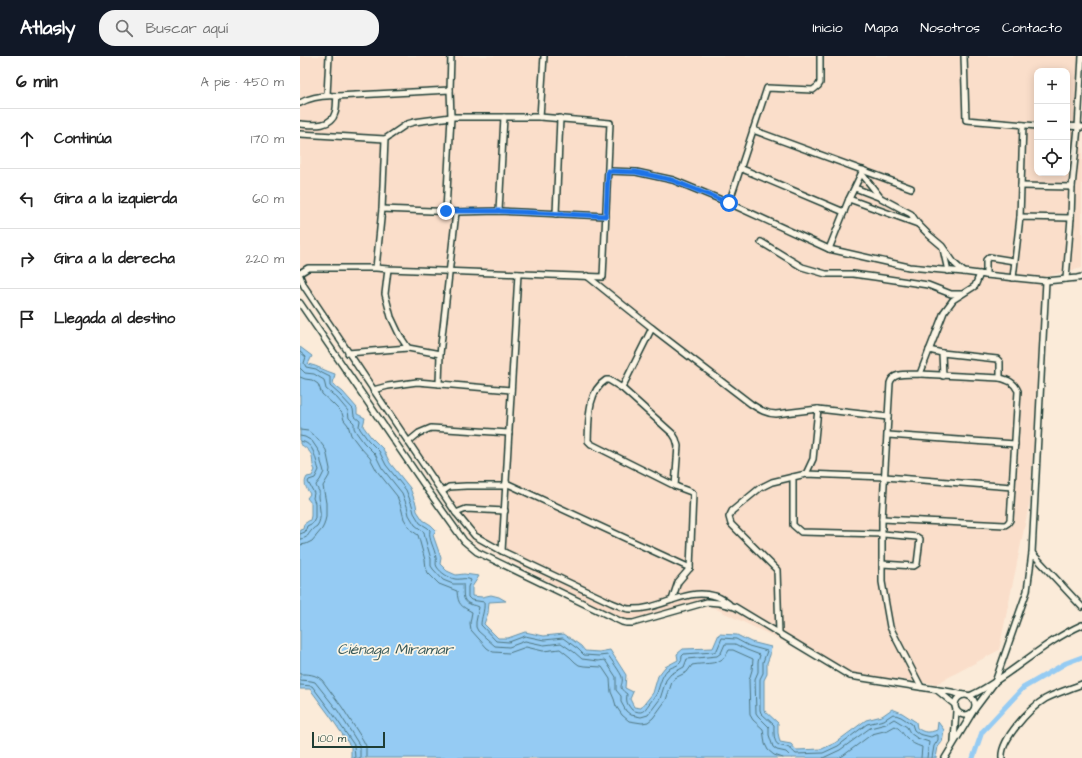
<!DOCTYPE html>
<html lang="es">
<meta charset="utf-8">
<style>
body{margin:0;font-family:"Architects Daughter",sans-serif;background:#f2f2f2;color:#222}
.controls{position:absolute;right:12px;top:12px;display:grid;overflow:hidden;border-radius:8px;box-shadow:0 2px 10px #0003}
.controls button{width:36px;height:36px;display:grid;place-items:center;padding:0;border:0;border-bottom:1px solid #e0e0e0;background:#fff;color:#222;font:20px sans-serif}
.scale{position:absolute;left:12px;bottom:10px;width:73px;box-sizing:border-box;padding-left:4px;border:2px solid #1f3d34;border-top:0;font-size:11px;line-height:14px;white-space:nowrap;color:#1f3d34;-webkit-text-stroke:3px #fcf5e5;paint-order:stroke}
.stop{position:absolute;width:12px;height:12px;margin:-9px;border:3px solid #1a73e8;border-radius:50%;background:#fff}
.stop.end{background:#1a73e8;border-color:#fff;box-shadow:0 1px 4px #0008}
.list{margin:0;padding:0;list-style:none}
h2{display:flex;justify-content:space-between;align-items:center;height:52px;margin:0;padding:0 16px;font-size:17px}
h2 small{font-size:13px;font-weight:400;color:#767676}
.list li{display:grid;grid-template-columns:26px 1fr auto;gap:12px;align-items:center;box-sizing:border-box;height:60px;padding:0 16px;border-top:1px solid #e0e0e0}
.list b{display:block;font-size:15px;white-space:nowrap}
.list em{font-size:13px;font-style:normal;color:#767676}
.icon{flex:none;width:22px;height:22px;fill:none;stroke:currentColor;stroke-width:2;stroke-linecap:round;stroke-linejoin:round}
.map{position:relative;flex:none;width:782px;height:702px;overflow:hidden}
header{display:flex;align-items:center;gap:24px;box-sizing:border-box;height:56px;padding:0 20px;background:#111827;color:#fff}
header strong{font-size:19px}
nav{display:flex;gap:22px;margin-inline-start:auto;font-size:14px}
.search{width:280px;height:36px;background:#f2f2f2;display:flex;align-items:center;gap:10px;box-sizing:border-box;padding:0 14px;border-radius:16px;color:#767676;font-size:15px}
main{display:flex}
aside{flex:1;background:#fff}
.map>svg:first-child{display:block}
.built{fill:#fadeca;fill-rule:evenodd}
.water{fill:#95cbf3;stroke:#6692a7}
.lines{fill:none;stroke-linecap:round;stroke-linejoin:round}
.shore{stroke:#4e7680;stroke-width:1}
.canal{stroke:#95cbf3;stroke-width:5}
.minor-casing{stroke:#1f3d34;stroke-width:8}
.minor{stroke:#fcf5e5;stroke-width:5}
.route{stroke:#1a73e8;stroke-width:5}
.labels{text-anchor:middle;stroke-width:3.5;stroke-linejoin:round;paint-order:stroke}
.water-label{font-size:15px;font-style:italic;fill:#37595a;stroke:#fcf5e5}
</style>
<header>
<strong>Atlasly</strong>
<div class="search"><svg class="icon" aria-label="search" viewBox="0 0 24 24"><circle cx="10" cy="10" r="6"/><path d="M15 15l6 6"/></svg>Buscar aquí</div>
<nav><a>Inicio</a><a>Mapa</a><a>Nosotros</a><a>Contacto</a></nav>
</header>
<main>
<aside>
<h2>6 min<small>A pie · 450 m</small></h2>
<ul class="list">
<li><svg class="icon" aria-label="ahead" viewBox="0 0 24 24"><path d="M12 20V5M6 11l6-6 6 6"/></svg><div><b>Continúa</b></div><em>170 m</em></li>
<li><svg class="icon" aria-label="left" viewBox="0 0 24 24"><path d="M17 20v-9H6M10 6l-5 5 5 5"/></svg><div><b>Gira a la izquierda</b></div><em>60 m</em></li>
<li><svg class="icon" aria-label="right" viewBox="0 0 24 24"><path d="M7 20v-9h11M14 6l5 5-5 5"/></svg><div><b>Gira a la derecha</b></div><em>220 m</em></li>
<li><svg class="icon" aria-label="arrive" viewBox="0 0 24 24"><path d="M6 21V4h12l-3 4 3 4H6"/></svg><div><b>Llegada al destino</b></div></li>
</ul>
</aside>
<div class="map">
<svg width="782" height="702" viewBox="0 0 782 702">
<rect width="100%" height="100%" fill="#fbebd9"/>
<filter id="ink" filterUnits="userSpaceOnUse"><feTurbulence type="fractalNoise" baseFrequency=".025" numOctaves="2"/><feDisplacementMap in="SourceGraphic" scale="8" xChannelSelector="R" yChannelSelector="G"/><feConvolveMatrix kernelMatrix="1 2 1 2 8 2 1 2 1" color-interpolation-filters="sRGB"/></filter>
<g filter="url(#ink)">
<path class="built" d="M0,0h782v212l-38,9 -14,223 -31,150 -63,34 -85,-10 -145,-70 -84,17 -151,-82 -171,-255zM737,15h30v102h-30z"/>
<path class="water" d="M0,291l12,9 -4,8c10,2 17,7 27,10l-2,10 10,8 14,16v6l8,4 -2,8 8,11 12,12 7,14 20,25 6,16 1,7 6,9 8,5 5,5 -3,5 8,23 -1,6 7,7 9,4 8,-1 15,2 -7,11v9l10,1 9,-2 8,2 7,4 -17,1 -1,11 -4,11 14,14h10l17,-6 19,4 20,-2 17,12 4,5 14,1 11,-2 16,25 -1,13 8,4 -3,7 4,8 7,1 12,-15 5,-17 7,-9 13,-7 -1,-6 6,-5 30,-1 6,-14 18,1 14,7 20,5 -1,8 -3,8v11l-3,6v30l14,13v10l2,9 11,2 5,6 26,-1 13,-6 31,-23 16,-4 10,-7 10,4 14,9 1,6c7,5 12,5 20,2l1,-8 6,8 -2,12 -4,5 -2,11h-585v-11l-21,-31 -20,-27h-10v-159l3,-1 1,-5 6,-4 1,-4v-13l-4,-5 3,-4c-4,-6 -7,-11 -3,-17l5,-1 3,-6c-3,-5 -2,-8 -3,-14 -2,-5 -7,-9 -12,-12z"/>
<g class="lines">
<g class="shore">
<path d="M0,296l6,5 -2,6 2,4 10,2 6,4 8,4v9l10,9 13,14 1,7 6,5 -1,5 1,3 8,11 11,11 7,14 20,25 6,15 2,8 6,10 8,5 2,2c-2,10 5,18 6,28 1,3 -1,6 1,9 4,6 12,11 18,12 6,1 10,-2 16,1l-3,7v10l3,3 13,2c1,9 -3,15 -3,23l15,16 13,1 16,-6 19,4 19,-2 15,11 6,6 15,1 9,-1c2,3 13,18 14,22 2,9 -6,9 5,17 -1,8 0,10 5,16 11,4 11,2 17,-6 3,-4 6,-7 8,-11 3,-8 4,-16 10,-23 7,-5 15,-3 15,-14l2,-2 30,-2 3,-2 5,-12 14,1 13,7 18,5 -4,11v11l-3,6v31l1,3 13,12c0,5 -1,18 5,20 3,2 7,1 10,3 3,1 4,4 7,6l27,-1 15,-7 29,-22 17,-4 9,-6 8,3 11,7 2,6 5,4 12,3 5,-2h2v5l-4,6 -2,12"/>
<path d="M0,312l5,5 9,1 10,6 2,9 11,9 11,13 1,7 5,5v5l2,4 8,11 11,11 7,14 20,25 5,13 2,9 6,10 9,7 1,6 6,21v7l2,3 10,11 10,4h10c1,8 -2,17 7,20 3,2 6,1 9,3l-3,15v5l2,4 17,15 14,1 16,-6 19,4 17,-2 13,9 8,7 16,2 7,-1 11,17v13l5,6v6l5,9 5,4 10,2 7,-2 12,-16 6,-19 5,-6 13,-7 3,-8 30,-3 4,-3 4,-9h10l12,6 13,5 -2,7v10l-3,7 1,34 2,3 11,11v8l4,12 4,3 9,2 6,6"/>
<path d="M0,321l5,2 7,1 6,4 4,10 10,9 10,10 2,7 4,5 3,10 9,12 10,11 7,13 20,25 4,11 3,12 7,11 7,5 7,25 1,8 2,5 11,11 18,7c1,14 4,15 15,21l-2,11 1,7 16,18 6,4 16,1 17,-6 17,4 17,-2 10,8 5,5 4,3 5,1 18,1 8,12 1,13 3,7 2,7 6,9 7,6 13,2 6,-1 5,-4 13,-18 6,-18 3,-4 12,-6 5,-7c16,-3 29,2 37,-15h4l20,9 -1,11 -3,10 1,35 3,5 10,9 2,15 3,6 6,5 9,3"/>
<path d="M0,374l8,1 10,8 8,11 4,19 -1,7 -6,10 3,17v14l-2,8 -2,4 -10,12 -6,3 -6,1"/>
<path d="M0,380l5,1 7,4 8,12 1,9 2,6 1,4 -4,8 -4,5c0,1 2,5 3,6 1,5 -1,1 -1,6 1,9 5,21 -1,29 -1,1 -4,2 -5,4 -5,5 -3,8 -12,9"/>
<path d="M0,385c15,2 15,18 19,29l-4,8 -6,2 -1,2 6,11 -1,5 2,5v15l-2,5 -6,3 -2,6 -5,2"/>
<path d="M0,618c8,0 15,0 22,6l20,27 21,33 3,6v12"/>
<path d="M0,624l11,1 4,1 23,29 20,32 2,3v12"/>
<path d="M0,629l12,1 21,28 21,31 1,13"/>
<path d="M523,702l17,-8 30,-22 16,-4 8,-5 13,8 3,6 7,5 12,4 -2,16"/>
<path d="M539,702l5,-3 28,-21 16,-4 7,-4c8,5 6,7 12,12 4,5 9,7 15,9l-1,11"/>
</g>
<path class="canal" d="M673,702l9,-26 41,-44 43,-25 16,-6"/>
<g class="minor-casing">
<g id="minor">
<path d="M664,0l2,64 71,6"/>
<path d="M27,39l2,-39"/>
<path d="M0,47c11,-6 24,-8 37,-7l113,-6"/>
<path d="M240,61l4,-61"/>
<path d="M0,68c12,1 31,4 35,-11 2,-5 1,-12 2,-17"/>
<path d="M767,70l15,1"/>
<path d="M453,74l158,58"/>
<path d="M0,78l85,5"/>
<path d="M440,112l104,44"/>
<path d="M308,115l28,1 37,8 56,23 100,46 80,18 55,5 22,3 60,6 31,-3 5,-1"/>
<path d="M562,118l18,23"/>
<path d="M721,130l51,1"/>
<path d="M555,132l26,10 30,16 7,10 11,11 13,11 13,18 9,8"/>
<path d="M549,143l69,25"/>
<path d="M429,147l38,-115 46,2 5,-4 2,-3v-27"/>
<path d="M82,153l74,3 43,-1 107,5"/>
<path d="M146,155l5,-94 -1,-27 1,-34"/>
<path d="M199,155l5,-94"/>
<path d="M256,158l4,-96"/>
<path d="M720,161l3,-92"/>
<path d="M461,186l41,25 24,7h27l22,3 53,8 23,9h10"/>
<path d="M529,193l20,-50 14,-29"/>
<path d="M643,193l5,22"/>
<path d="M88,213l-3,25 6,23 9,19 8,12 32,6"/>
<path d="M0,217l8,-5h68l12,1 215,8 7,-154 -70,-6h-89l-37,5 -7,2 -22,15 -3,70 -6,59"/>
<path d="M686,219v-15l3,-3 25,4"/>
<path d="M0,220l4,10 152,227 19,23 27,15 110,52c6,2 12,6 18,6 30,2 55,-22 85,-13 5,1 10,5 14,8"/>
<path d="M287,220l65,52 -30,60 -13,-8h-3c-19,12 -17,40 -18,61l3,3 84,42 16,6 2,2 -3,74 -12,14 -6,18"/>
<path d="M713,222l7,-61 51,1 1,-31 6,-60 4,-71"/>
<path d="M766,223l5,-61"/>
<path d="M0,247l127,186 37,52 13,11 145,70 5,1h6l74,-21 12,1 16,4 115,69 101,16 12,3"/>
<path d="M352,272l99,76c8,5 15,10 25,10l42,-5 -5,50 -7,15"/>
<path d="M629,294l13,3 55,6 3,3v16"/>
<path d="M48,297l60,-5"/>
<path d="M642,297l1,23"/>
<path d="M139,328l1,-30 16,-142"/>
<path d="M322,332l51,46 3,5 2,7 -3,40"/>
<path d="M73,334l15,-4 29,-4 94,8"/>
<path d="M518,353l70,8"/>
<path d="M588,379l127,9"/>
<path d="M108,386l11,-9 12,-5 78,5"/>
<path d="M206,427l184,85"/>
<path d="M142,436l7,-5 17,-1h40"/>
<path d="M156,457l10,-4 39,2"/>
<path d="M582,463l123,6 3,-2 2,-3 8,-129c-4,-9 -10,-11 -18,-13l-80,-4"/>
<path d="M202,495l16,-277"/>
<path d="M732,497l50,54"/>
<path d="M582,508l32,2 3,-2 3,-25 -3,-2 -34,-3 -82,-2 -8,-7v-48l13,-3 79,3 127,10"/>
<path d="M479,577l-2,-63 -46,-46 -2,-7 3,-6 28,-23 12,-6 21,-5"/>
<path d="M621,631l-31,-60 -8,-45v-63l8,-136c3,-12 20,-8 30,-9l24,-62 9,-12 22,-14 5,-12"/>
<path d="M637,634l17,14"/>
<circle cx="665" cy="649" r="10"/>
<path d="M669,640c14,-5 27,-15 40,-24 23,-16 46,-35 73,-47"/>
<path d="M654,685l2,-30"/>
<path d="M645,702l29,-48 21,-28 32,-91 5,-38 14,-272"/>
<path d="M702,702c-2,-18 28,-50 43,-59 11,-6 25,-10 37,-15"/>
</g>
</g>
<use href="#minor" class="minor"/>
</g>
</g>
<g class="lines" filter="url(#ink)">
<path class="route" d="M146,155h53l107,5 2,-45 28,1 36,8 57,23"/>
</g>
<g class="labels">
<g class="water-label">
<text x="95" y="598">Ciénaga Miramar</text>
</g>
</g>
</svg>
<div class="controls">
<button>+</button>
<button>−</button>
<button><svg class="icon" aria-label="locate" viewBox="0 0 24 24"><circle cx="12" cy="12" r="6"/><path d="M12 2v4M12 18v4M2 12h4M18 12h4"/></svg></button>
</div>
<div class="scale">100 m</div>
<div class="stop" style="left:429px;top:147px"></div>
<div class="stop end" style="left:146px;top:155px"></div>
</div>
</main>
